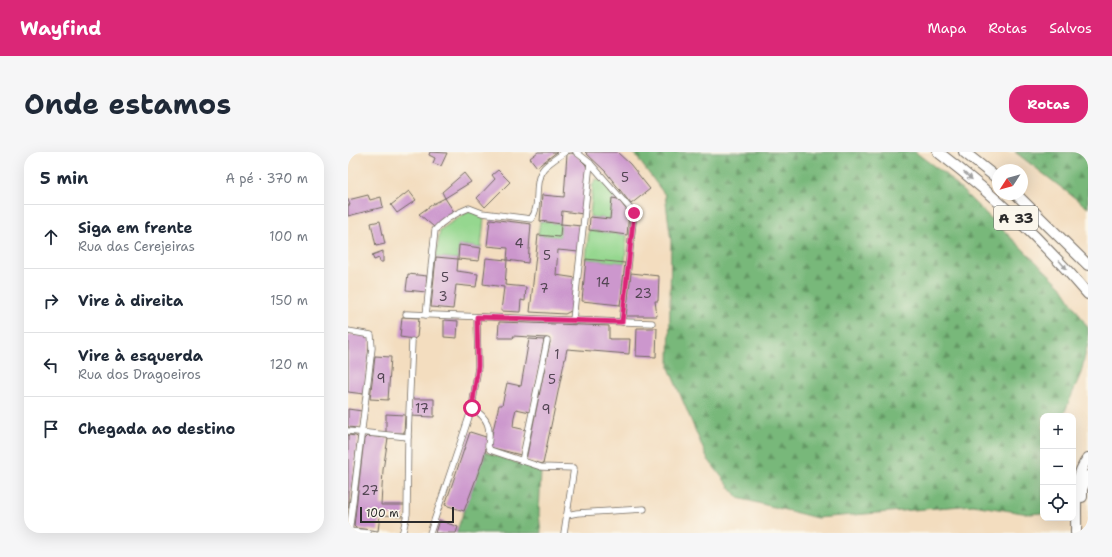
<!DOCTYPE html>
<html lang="pt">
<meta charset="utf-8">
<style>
body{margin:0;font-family:"Shantell Sans",sans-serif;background:#f6f6f7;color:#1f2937}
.controls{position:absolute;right:12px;bottom:12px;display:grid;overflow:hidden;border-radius:8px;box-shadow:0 4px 16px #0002}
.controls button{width:36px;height:36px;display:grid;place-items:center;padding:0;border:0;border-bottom:1px solid #e0e1e3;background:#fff;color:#1f2937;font:20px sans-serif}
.compass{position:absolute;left:644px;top:12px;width:36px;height:36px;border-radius:50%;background:#fff;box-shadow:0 4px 16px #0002;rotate:234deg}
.scale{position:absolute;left:12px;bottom:10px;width:94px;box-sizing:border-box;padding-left:4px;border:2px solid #2b2b2b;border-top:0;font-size:11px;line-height:14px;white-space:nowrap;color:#2b2b2b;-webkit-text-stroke:3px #fbf7ec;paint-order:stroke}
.stop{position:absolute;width:12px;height:12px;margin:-9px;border:3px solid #db2777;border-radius:50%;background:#fff}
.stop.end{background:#db2777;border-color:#fff;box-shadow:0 1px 4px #0008}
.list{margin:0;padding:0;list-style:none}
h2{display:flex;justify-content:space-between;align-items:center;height:52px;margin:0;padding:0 16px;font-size:17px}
h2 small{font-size:13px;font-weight:400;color:#747a83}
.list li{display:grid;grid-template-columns:26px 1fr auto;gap:12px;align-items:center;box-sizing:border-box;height:64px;padding:0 16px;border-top:1px solid #e0e1e3}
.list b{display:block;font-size:15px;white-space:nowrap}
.list p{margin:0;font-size:13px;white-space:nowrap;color:#747a83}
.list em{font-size:13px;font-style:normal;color:#747a83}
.icon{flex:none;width:22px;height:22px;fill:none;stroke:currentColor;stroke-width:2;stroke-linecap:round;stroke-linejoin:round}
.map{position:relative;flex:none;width:740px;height:381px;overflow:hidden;border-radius:16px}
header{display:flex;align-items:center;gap:24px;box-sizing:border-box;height:56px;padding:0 20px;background:#db2777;color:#fff}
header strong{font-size:19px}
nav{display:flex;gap:22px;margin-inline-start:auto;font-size:14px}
.intro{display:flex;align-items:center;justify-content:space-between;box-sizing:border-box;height:96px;padding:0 24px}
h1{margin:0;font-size:28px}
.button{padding:10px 18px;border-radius:16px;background:#db2777;color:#fff;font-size:14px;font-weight:700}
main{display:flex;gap:24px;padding:0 24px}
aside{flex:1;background:#fff;border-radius:16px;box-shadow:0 4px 16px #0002}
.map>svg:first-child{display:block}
.grass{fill:#95d78f;stroke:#60815d}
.forest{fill:url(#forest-firs);stroke:#527252}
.building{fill:#cc97cd}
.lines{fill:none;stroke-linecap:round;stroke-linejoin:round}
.street-casing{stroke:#71695f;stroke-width:7}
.highway-casing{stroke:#71695f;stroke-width:12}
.street{stroke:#fff;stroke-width:5.5}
.highway{stroke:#fff;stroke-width:10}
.oneway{fill:#a0a0a0}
.route{stroke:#db2777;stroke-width:5}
.labels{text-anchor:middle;stroke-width:3;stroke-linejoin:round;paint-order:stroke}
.number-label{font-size:13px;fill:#534654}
.shield{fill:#fbf7ec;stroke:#696865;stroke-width:1}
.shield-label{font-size:14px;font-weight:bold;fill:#2b2b2b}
</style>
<header>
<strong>Wayfind</strong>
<nav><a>Mapa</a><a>Rotas</a><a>Salvos</a></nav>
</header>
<div class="intro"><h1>Onde estamos</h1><a class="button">Rotas</a></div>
<main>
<aside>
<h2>5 min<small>A pé · 370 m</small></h2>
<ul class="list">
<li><svg class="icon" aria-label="ahead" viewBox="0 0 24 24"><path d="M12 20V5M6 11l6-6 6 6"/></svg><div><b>Siga em frente</b><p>Rua das Cerejeiras</p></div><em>100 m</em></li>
<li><svg class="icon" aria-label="right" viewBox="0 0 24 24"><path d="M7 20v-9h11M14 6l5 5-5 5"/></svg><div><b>Vire à direita</b></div><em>150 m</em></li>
<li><svg class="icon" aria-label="left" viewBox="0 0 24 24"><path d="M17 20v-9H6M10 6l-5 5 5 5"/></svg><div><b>Vire à esquerda</b><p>Rua dos Dragoeiros</p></div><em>120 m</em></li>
<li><svg class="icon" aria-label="arrive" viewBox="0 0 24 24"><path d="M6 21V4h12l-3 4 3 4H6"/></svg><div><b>Chegada ao destino</b></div></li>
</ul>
</aside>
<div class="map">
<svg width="740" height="381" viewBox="0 0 740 381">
<defs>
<pattern id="forest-firs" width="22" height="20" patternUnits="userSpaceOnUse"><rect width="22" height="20" fill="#78b87a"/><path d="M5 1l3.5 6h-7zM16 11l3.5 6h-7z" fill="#639664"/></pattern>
</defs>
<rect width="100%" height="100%" fill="#fbf7ec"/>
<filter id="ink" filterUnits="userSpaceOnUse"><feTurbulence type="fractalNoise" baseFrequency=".025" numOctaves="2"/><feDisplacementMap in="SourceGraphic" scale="8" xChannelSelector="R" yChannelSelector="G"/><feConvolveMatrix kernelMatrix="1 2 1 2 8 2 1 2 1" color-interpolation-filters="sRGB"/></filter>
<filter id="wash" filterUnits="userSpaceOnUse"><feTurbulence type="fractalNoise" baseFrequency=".012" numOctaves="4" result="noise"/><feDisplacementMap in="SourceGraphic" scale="16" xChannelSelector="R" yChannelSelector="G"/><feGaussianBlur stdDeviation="0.9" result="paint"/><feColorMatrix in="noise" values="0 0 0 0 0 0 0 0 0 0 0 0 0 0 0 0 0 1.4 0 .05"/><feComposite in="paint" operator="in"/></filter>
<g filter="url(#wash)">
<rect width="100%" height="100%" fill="#f3ddbf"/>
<g class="grass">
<path d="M248,27c10,2 15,12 22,20h-6l-2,20 -20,-2 3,-33z"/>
<path d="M121,59l6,1 9,7 -3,29 -22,-3 -1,14 -22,-2 4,-27z"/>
<path d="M192,69l21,3 -1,13 -22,-2z"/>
<path d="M241,78l38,5 -2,28 -39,-4z"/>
</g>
<g class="forest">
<path d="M285,0h282l31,23 115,111 27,42v15l-7,30 -18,43h-20v97l-14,1 -56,-9 -156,13 -79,-20 -31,-40 -38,-90 2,-127 -6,-46z"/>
<path d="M667,0h73v56z"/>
<path d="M137,300l56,19 -2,43 2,19h-85z"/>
</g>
<g id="blocks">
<g class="building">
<path d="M82,0l17,1 -6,13 -8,-3 2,-5 -6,-3z"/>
<path d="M190,0h19l-20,15 -7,-9z"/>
<path d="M237,0h32l13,12 20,25 -19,15 -26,-33z"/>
<path d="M223,1l4,1 11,11 1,4 -4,45 -21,-3 -1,13 -21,-3 2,-26 22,2 3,-43z"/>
<path d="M150,18l12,12 -25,25 -8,-9 18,-19 -3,-4z"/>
<path d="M116,21l7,9 -26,16 9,14 -20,15 -15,-13 14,-10 12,-6 -3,-6z"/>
<path d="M61,39l7,9 -19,13 -6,-8z"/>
<path d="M20,43l2,5 11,-3 2,10 -35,9v-11h2l-2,-5z"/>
<path d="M264,46l6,1 11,14 -2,22 -38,-5 1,-13 20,2z"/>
<path d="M142,67l41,5 -3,39 -21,-3 1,-12 -21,-2z"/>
<path d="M32,69l5,23 -9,2 -5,-23z"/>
<path d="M213,72l21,2 -3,26 -21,-2 -2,25 20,3 -3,32 -8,4 -35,-2 8,-77 22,2z"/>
<path d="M111,93l22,3 -2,13 -21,-2z"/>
<path d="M35,99v11h-3l-1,-4 -5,2 -2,-5z"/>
<path d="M88,105l22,2 -1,12 21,3 -2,13 -20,-2 -3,24 -22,-2z"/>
<path d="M138,106l21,2 -2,25 21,2 -1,14 -4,-1 -1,12 -19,-1 3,-24 -21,-3z"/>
<path d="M238,107l39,4 -5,42 -38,-4z"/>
<path d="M283,121l28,3 -1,25h-3l2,15h-31z"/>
<path d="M60,122l19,2 -1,16 -20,-2z"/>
<path d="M54,165l17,1 -2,19 -3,2 -14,-2z"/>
<path d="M96,168l14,1 -1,17 -13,-1z"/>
<path d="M151,170l110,4v13h21l-1,15 -62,-5 -24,115 -17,-4 24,-118 -3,-4 -34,-2 1,2h-16z"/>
<path d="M289,176h20l-1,29 -20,-1z"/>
<path d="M0,182l18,2 4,3 -6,55 -16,-2z"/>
<path d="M181,187l15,1 -14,72 -14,-3 -2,8 -1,10 13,3 -5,25 -32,-8 10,-42h3l5,-22 14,3z"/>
<path d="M27,204l16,1 -3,43 -18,-1z"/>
<path d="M63,247h23v18l-24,-1z"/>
<path d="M0,257l14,2 -2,14 -3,3 -9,-1z"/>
<path d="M38,262l19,1 -1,18h-18z"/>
<path d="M122,280l19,6 -6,22 -19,51 -19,-6z"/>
<path d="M0,283l8,1 2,2 -9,70h-1z"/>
<path d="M19,284l21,2 -5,32 -2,35h24l-1,11 -24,-1 -2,16 -22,-3 -2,-2 10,-87z"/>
<path d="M91,368l19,7 -2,6h-21z"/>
</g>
</g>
</g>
<g filter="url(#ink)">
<use href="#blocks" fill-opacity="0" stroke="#71695f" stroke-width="1"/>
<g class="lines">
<g class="street-casing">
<g id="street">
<path d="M228,0l14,11 44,50 -12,109"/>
<path d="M58,162l246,9"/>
<path d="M78,163l9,-85c9,-11 21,-17 34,-22l13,5 49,6c11,-14 1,-37 13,-51 6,-6 14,-11 21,-16"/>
<path d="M225,168l17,-157"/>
<path d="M0,179l23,4 1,13 -23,185"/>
<path d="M124,256c17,10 19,20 16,38l2,4 51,17 33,1 -10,65"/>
<path d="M0,279l60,6"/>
<path d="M174,309l25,-120"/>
<path d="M219,363l10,-2 67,-4"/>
<path d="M0,379l20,2"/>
<path d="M54,381l1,-2 4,-17 1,-77 4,-96"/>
<path d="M82,381l42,-125 6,-41 -1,-50"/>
</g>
</g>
<g class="highway-casing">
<g id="highway">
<path d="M590,0c55,42 105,89 150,142"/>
<path d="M616,0l34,27"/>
<path d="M668,42l72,71"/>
<path d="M734,345v-8l6,-13"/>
<path d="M728,381c1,-25 -4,-55 12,-75"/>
</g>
</g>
<use href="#street" class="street"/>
<use href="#highway" class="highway"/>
</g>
<defs><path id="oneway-solid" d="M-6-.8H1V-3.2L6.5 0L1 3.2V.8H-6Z"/></defs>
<g class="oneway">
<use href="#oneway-solid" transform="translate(620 24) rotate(41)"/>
<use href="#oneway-solid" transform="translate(715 113) rotate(49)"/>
</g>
</g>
<g class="lines" filter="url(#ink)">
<path class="route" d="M124,256l6,-42 -1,-49 145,5 12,-109"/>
</g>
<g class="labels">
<g class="number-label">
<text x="277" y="30">5</text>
<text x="171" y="96">4</text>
<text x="199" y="108">5</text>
<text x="97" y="130">5</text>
<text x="255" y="135">14</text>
<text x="196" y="141">7</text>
<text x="295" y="146">23</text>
<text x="95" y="149">3</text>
<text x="209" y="207">1</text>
<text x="33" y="231">9</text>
<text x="204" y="232">5</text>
<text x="74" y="261">17</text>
<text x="198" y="262">9</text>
<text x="22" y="343">27</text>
</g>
<rect class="shield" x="646" y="54" width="44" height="24" rx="3"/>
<g class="shield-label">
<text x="668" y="71">A 33</text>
</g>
</g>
</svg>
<div class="controls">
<button>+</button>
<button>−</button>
<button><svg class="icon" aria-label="locate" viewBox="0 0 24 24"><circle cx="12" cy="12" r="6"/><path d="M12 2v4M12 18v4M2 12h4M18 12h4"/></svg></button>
</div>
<svg class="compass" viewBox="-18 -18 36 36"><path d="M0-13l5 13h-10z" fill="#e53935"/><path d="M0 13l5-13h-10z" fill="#747a83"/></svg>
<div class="scale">100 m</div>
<div class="stop" style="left:124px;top:256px"></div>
<div class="stop end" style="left:286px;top:61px"></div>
</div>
</main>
